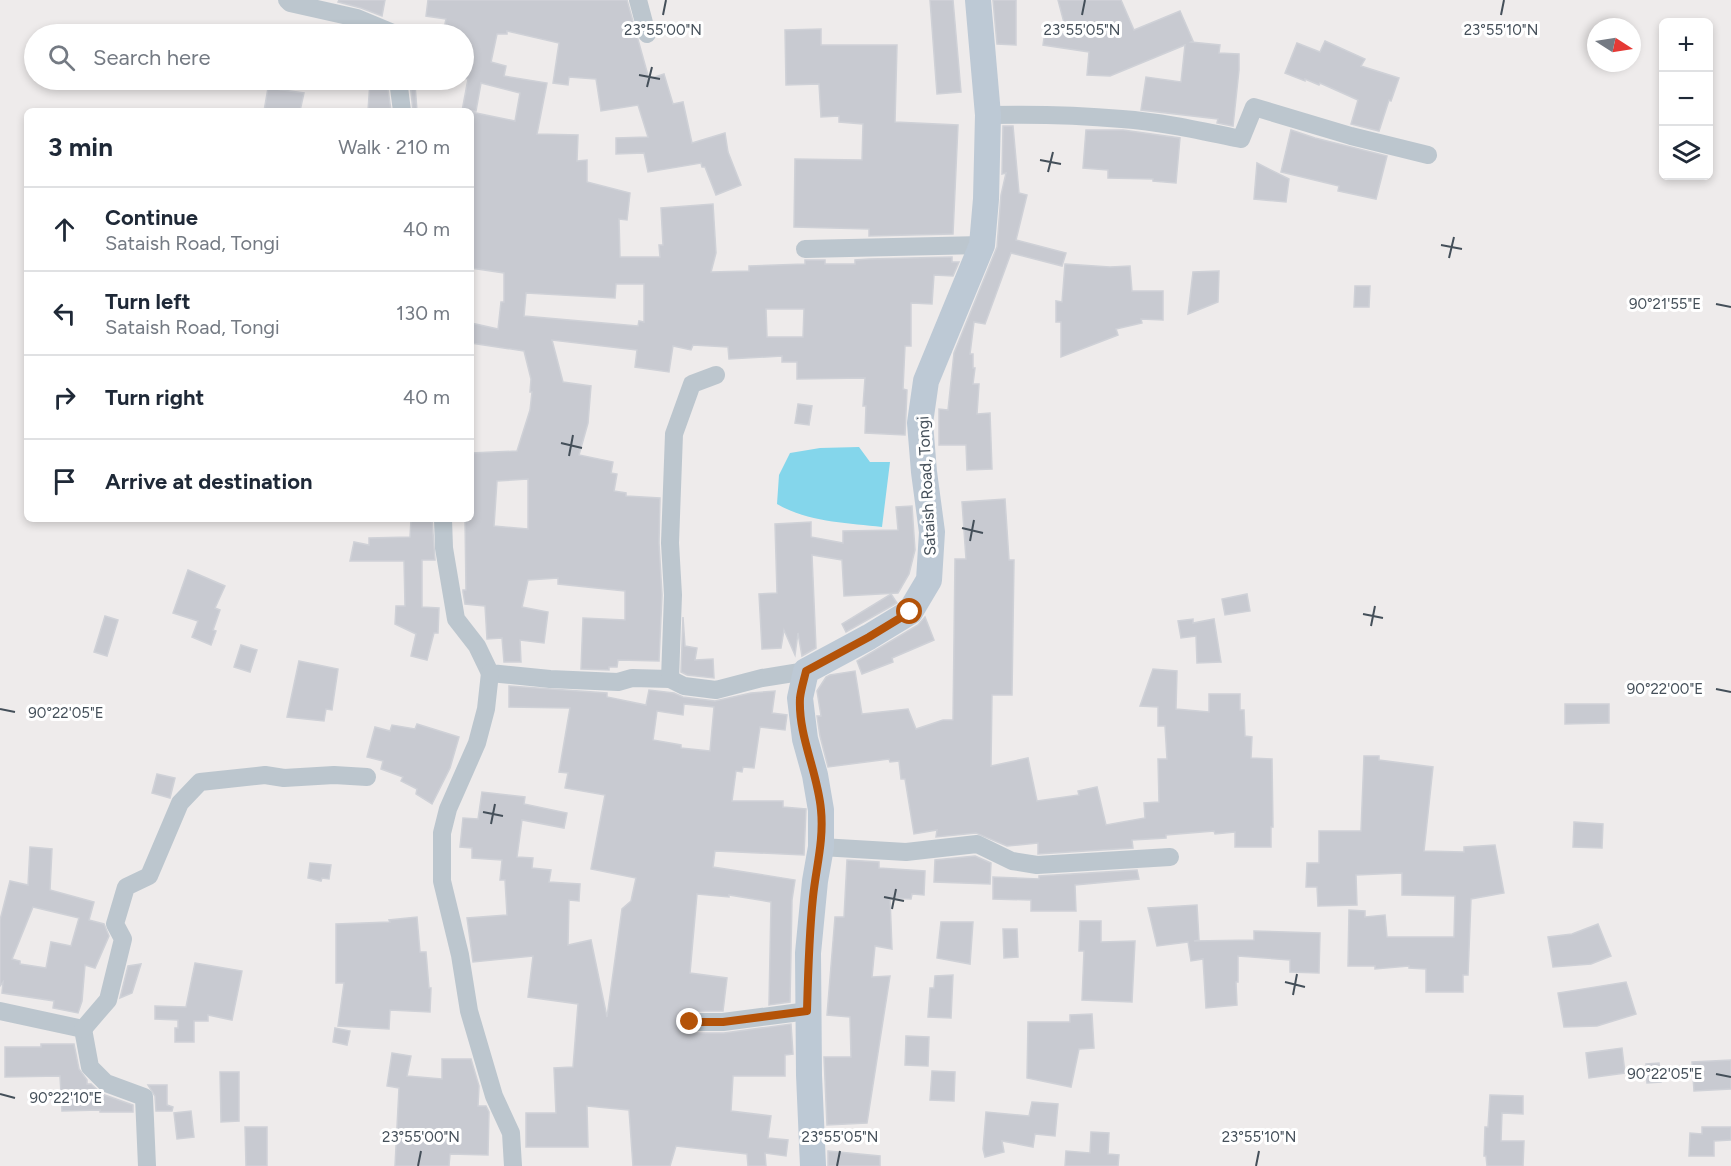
<!DOCTYPE html>
<meta charset="utf-8">
<style>
body{margin:0;font-family:Figtree,sans-serif;background:#f2f2f3;color:#1f2937}
.controls{position:absolute;right:18px;top:18px;display:grid;overflow:hidden;border-radius:9px;box-shadow:0 3px 9px #0003}
.controls button{width:54px;height:54px;display:grid;place-items:center;padding:0;border:0;border-bottom:2px solid #e0e1e3;background:#fff;color:#1f2937;font:30px sans-serif}
.compass{position:absolute;left:1587px;top:18px;width:54px;height:54px;border-radius:50%;background:#fff;box-shadow:0 3px 9px #0003;rotate:102deg}
.stop{position:absolute;width:18px;height:18px;margin:-14px;border:4px solid #b45309;border-radius:50%;background:#fff}
.stop.end{background:#b45309;border-color:#fff;box-shadow:0 2px 6px #0008}
.list{margin:0;padding:0;list-style:none}
h2{display:flex;justify-content:space-between;align-items:center;height:78px;margin:0;padding:0 24px;font-size:26px}
h2 small{font-size:20px;font-weight:400;color:#747a83}
.list li{display:grid;grid-template-columns:39px 1fr auto;gap:18px;align-items:center;box-sizing:border-box;height:84px;padding:0 24px;border-top:2px solid #e0e1e3}
.list b{display:block;font-size:22px;white-space:nowrap}
.list p{margin:0;font-size:20px;white-space:nowrap;color:#747a83}
.list em{font-size:20px;font-style:normal;color:#747a83}
.icon{flex:none;width:33px;height:33px;fill:none;stroke:currentColor;stroke-width:2;stroke-linecap:round;stroke-linejoin:round}
.map{position:relative;flex:none;width:1731px;height:1166px;overflow:hidden}
.search{position:absolute;background:#fff;box-shadow:0 3px 9px #0003;left:24px;top:24px;width:450px;height:66px;display:flex;align-items:center;gap:15px;box-sizing:border-box;padding:0 21px;border-radius:33px;color:#747a83;font-size:22px}
.panel{position:absolute;background:#fff;box-shadow:0 3px 9px #0003;left:24px;top:108px;width:450px;height:414px;border-radius:9px}
.map>svg:first-child{display:block}
.water{fill:#84d6eb}
.building{fill:#c8cad1;stroke:#cfd1d7;stroke-width:1.5;fill-rule:evenodd}
.lines{fill:none;stroke-linecap:round;stroke-linejoin:round}
.street{stroke:#bcc6ce;stroke-width:18}
.secondary{stroke:#bdc9d5;stroke-width:26}
.route{stroke:#b45309;stroke-width:8}
.ticks{fill:none;stroke:#444f59;stroke-width:2}
.labels{text-anchor:middle;stroke-width:6;stroke-linejoin:round;paint-order:stroke}
.street-label{font-size:16px;fill:#444f59;stroke:#fff}
.ticks-label{font-size:15px;text-anchor:middle;fill:#444f59;stroke:#fff;stroke-width:6;stroke-linejoin:round;paint-order:stroke}
</style>
<div class="map">
<svg width="1731" height="1166" viewBox="0 0 1731 1166">
<rect width="100%" height="100%" fill="#eeebeb"/>
<path class="water" d="M859,447l11,15h20l-8,65c-35,-4 -74,-5 -105,-23l2,-29 11,-22 30,-5z"/>
<g class="building">
<path d="M339,0h46l-3,16 -21,-8 -23,-6z"/>
<path d="M428,0h199l22,79 15,-5 9,30 10,-2 9,41 33,-10 3,19 13,33 -25,10 -11,-28h-3l-1,-4 -53,9 -4,-19 -28,1v-16l32,-1 -10,-32 -37,6 -5,-32 -27,-2 -1,8 -15,-2 6,-40 -52,-12v3h-10l-6,28 15,4 -2,10 43,7 -10,51 41,1 -1,26 10,-1v22l43,11 -3,27 -8,-1 1,38h40l-1,-12h4l-2,-37 52,-4 3,49 -5,19 38,-1v-5l56,-2v-4h20v4h30v-4l14,-1 83,-2v5h7l-6,14 -19,-1 -2,29 -21,-1v43h-6l-2,43 4,1 -2,45 -40,-2 1,-27h-3l2,-28 -68,1v-17h-15v-6l-53,3 -1,-12 -35,-2 -2,5 -18,-4 -4,26 -34,-5 2,-17 -85,-10 11,42 28,4 -3,37 -9,32 34,7 -2,11 6,1 -3,17 12,2v3l34,2 -1,45 3,52 -3,66 -41,-1 -1,7h-8v3l-28,-1 2,-51 42,2v-29l-67,-7v-6l-30,2 -6,27 26,5 -4,31 -24,-3 1,22h-17l-2,-24 -15,1 -2,-33 -20,-2 -2,-12v-2h3l-1,-71h6v-66l46,-2 13,-41 2,-18h-2l1,-13 -7,-28 -53,-8v-20l27,6 3,-27h3v-29l-33,-5v-156l44,9 5,-28 -39,-10 -5,28h-14l6,-32 -4,-1v-44h-21l3,-15 -20,-3zM616,284h28v38l-5,-1 -1,5 -114,-10 2,-23 89,5zM766,309h38l-1,28h-36zM528,479v50l-34,-3 3,-45z"/>
<path d="M930,0h23l8,92 -24,2z"/>
<path d="M993,0h23v45l-19,-1z"/>
<path d="M1058,0h63l13,30 46,-19 13,30 -2,1 29,3 -1,8 20,1v16l-6,56 -16,-3 1,-4 -77,-9 5,-33 35,5 4,-37 -75,31 -23,-1 2,-23 -46,-7 2,-14 22,3z"/>
<path d="M335,25l19,4 13,5h-34z"/>
<path d="M821,29v16h76l-2,77 63,3 -5,109 -84,2v-7l-75,-2 1,-68 67,1 1,-36 -24,-2v-6l-18,1 -2,-33 -33,1 -1,-55z"/>
<path d="M1325,41l40,18 -4,7 38,12 -8,23 -2,-1 -10,31 -28,-7 7,-24 -38,-17 -1,2 -14,-6v2l-20,-8 12,-30 23,9z"/>
<path d="M370,81l17,1 4,29h-23z"/>
<path d="M410,83l5,1 2,27h-4z"/>
<path d="M268,88l36,5 -4,18h-36z"/>
<path d="M1003,126h10l6,67 8,2 -11,45 50,13 -4,13 -51,-13 -26,71 -11,-2 -4,32h3v14h2l-2,16h6l-2,30 13,-1 2,56 -25,1 -1,-25h-27v-36l9,1 6,-57 43,-106 4,-52 5,-22 -4,1z"/>
<path d="M1086,130h37l57,8 -4,45 -23,-2v-2l-45,-1v-8l-25,-2z"/>
<path d="M1291,130l24,8 72,18 -11,43 -38,-8 1,-5 -58,-14z"/>
<path d="M1257,163l32,16 -3,23 -32,-3z"/>
<path d="M1065,264l45,3 20,-1 2,25h31v29l-22,-1 1,4 -26,6 2,6 -57,22v-35h-5v-21l6,1z"/>
<path d="M1219,271l-1,31 -30,12 5,-42z"/>
<path d="M1355,286h15l-1,21h-15z"/>
<path d="M798,404l14,2 -3,19 -14,-2z"/>
<path d="M1005,499l4,61h5l-2,135h-20l-1,71 37,-8 9,43 42,-6 -1,-4 19,-4 9,38 39,-7 -1,-15 15,-1 -1,-43h9l-2,-33h-7v-19l-18,-1 13,-37 24,2 -1,38 33,3v-18h31v16h4l1,26 7,1 -1,21 21,1 1,68h-2v20h-36v-15l-20,2 -1,-3 -48,4v3l-34,2 1,8 -95,6v-11l-31,3 -31,-13 -40,4 1,-7 -23,4 -9,-55h-4l-2,-18 -9,1 -1,-3 -61,8 -8,-31 -3,-20h4l-4,-25 9,-14 4,-2 25,-4 7,43 46,-5 8,20 27,-9h10l2,-161h11l-4,-57z"/>
<path d="M912,506l3,44 -6,24 -11,19 -54,3 -2,-36 -30,-5 4,93 -14,8 -4,-23 -3,22 -11,-25 -3,18 -19,1 -3,-55 18,-1 -2,-69 36,-2v15l32,6v-12l55,-1 -2,-23z"/>
<path d="M411,519h21l3,41h-13v47l17,1 -1,25h-4l-7,27 -16,-4 5,-22 -21,-10 1,-18h9l-1,-45h-54l4,-19 15,3v-7l41,-1z"/>
<path d="M188,570l37,16 -10,22 5,2 -7,20 3,1 -5,14 -19,-8 6,-16 -25,-8z"/>
<path d="M891,594l6,9 -51,29 -4,-8z"/>
<path d="M1247,594l3,17 -25,4 -3,-16z"/>
<path d="M105,616l13,4 -11,36 -13,-4z"/>
<path d="M683,617l2,29 12,2 -2,12 18,-1 1,19 -27,-3 -6,-3z"/>
<path d="M925,617l9,23 -42,18 1,4 -31,12 -5,-13 61,-36z"/>
<path d="M1193,619v4l21,-4 7,43 -24,1 -1,-27 -15,2 -3,-17z"/>
<path d="M241,645l16,5 -7,22 -16,-5z"/>
<path d="M299,661l39,8 -6,41 -6,-1 -2,12 -37,-4z"/>
<path d="M509,686l98,7v4l39,8 3,-15 25,3 9,4 32,4 36,-8 24,-2 -3,22 15,2 -2,15 -25,-3 -6,41 -11,-1 -1,5 -6,-1 -4,30h51v6l23,2 -2,46 -89,-4 -2,16 82,13 -3,20 -2,102 -21,3 2,-103 -42,-7v2l-32,-3 -7,79 37,5 -4,33h-34l-8,5 -2,7 5,8 6,2h34l67,-9 2,30 -8,1v21h-52l-2,35 40,5 -3,22 20,2 -2,16 -21,-3 1,13h-18l-1,-12 -71,-8 -6,20h-37l-4,-56 -42,-4 1,41h-62v-34h30l-2,-45 19,-1 5,-63 -50,-7 5,-41 -60,6 -6,-44 40,-3 -2,-35h-5l2,-20 -30,-2v-10l-12,-1 3,-29 15,1 4,-27 43,5 -1,7 43,9 -3,15 -42,-8 -5,37 16,1 -1,10 19,2 -2,12 31,2 -1,17 -10,-1 -1,45 23,-5 16,77 15,-108 9,-8 5,-23 -45,-9 14,-74 -40,-7 3,-15 -9,-1 11,-64 -61,-1zM684,704l30,3 -4,44 -29,-3v-3l-28,-5 4,-29 26,4z"/>
<path d="M1565,704h44v19l-44,1z"/>
<path d="M417,724l42,13 -9,31 -18,36 -16,-10 1,-5 -16,-8 2,-4 -22,-8 2,-8 -16,-4 8,-30 15,4 2,-6 23,4z"/>
<path d="M1364,756h15v4l54,7 -9,84 40,1v-5l31,-2 9,48 -33,6 -3,76h-5v17h-37v-23l-17,-1v-2l-34,3v-3h-27l1,-56 16,1v6l20,-2 2,22h67l1,-41 -53,-1v-22l-46,2 1,30 -39,1 -1,-19h-11l1,-24h12v-32h42z"/>
<path d="M157,774l18,4 -5,20 -18,-5z"/>
<path d="M1574,822l29,2 -1,24 -29,-1z"/>
<path d="M30,847l22,2 -2,41 44,12 -5,18 15,4 5,12 -14,32 -10,-3 -3,36 -4,12 -25,-5 1,-7 -52,-8 1,-11 -3,4v-66l10,-39 18,4zM33,907l46,11 -8,28 -20,-4 -5,26 -26,-4v-3l-8,-2z"/>
<path d="M975,856l16,7 -1,21 -56,-2 1,-22z"/>
<path d="M847,860l32,2v6l46,3 -1,24 -12,-1 -1,5 -21,-1 2,51 -17,-3 -3,31 18,-1 -23,147 -40,2 -3,-68h27l-1,-40 -23,-2 8,-98h9z"/>
<path d="M310,863l21,2 -2,14 -7,-1 -1,3 -13,-3z"/>
<path d="M1137,870l2,9 -64,6 1,26h-45v-11l-38,-1v-22l46,2v-3z"/>
<path d="M1197,905l2,35 -5,1 60,-1v-9l66,2 -1,40 -29,-1v-12l-52,-4v26h-2l1,23 -31,3 -3,-49 -12,2 -3,-19 -31,4 -9,-38z"/>
<path d="M417,917l3,35h6l3,36h2l-1,24 -40,-2 -1,19 -51,-3 6,-43h-8v-59l54,-2 -1,-2z"/>
<path d="M1080,921h21v21l34,-1 -3,61 -50,-2 2,-49h-5z"/>
<path d="M941,922h32l-3,42 -33,-6z"/>
<path d="M1598,924l13,32 -20,8 -38,3 -5,-30 24,-3z"/>
<path d="M1003,929h14l1,28 -14,1z"/>
<path d="M195,963l47,8 -10,49 -24,-5v6h-14v21h-19v-14h3v-8l-23,-1v-13l31,1z"/>
<path d="M141,964l-9,29 -12,5 8,-32z"/>
<path d="M953,975l-2,43 -23,-1 2,-29h4l1,-12z"/>
<path d="M1626,982l10,32 -39,12 -33,1 -6,-34z"/>
<path d="M1092,1014l2,34 -15,1 -8,38 -44,-9 1,-56h42v-7z"/>
<path d="M335,1028l15,3 -3,14 -14,-3z"/>
<path d="M906,1036l23,1 -1,29 -23,-1z"/>
<path d="M41,1044h33l5,25 8,11v4h4l11,10 31,11v7h-33v-2l-38,1 -2,-35 -55,1v-30h36z"/>
<path d="M1622,1048l3,25 -36,5 -3,-25z"/>
<path d="M392,1053l19,3 -4,20 35,3v-20h29l8,27 -1,20h8l3,6 -1,43 -38,-1 -1,12h-54l4,-78 -12,-2z"/>
<path d="M1731,1060v29l-37,2 -2,-29z"/>
<path d="M1659,1063l2,19 -14,1 -1,-19z"/>
<path d="M932,1071l23,1 -1,29 -24,-1z"/>
<path d="M220,1072h19v49l-18,1z"/>
<path d="M148,1085h19v20l6,2 -1,4h-16l-1,-15z"/>
<path d="M1490,1095l33,1v18l-21,-1 -1,28h23l-1,25h-36l-1,-10h-2l1,-29h3z"/>
<path d="M1032,1102l26,2 -3,32 -20,-2 -2,13 -31,-6 2,11 -19,5 -2,-8 3,-37 43,4z"/>
<path d="M191,1111l3,26 -17,2 -3,-26z"/>
<path d="M245,1127h22v39h-21z"/>
<path d="M1702,1127h29v13l-17,1v15h-25l1,-23 12,1z"/>
<path d="M1091,1132l18,1 -1,21 11,1 -1,11h-53l1,-15 24,2z"/>
<path d="M828,1151l52,5v10h-52z"/>
</g>
<g class="lines">
<g class="street">
<path d="M287,0l3,3 67,15 36,15v1"/>
<path d="M638,0l9,34"/>
<path d="M398,80l4,31"/>
<path d="M988,115c44,-1 90,0 134,4 40,3 80,12 119,20l13,-32 97,29 77,19"/>
<path d="M805,249l177,-4"/>
<path d="M443,519l1,29 12,71 21,27 13,27 60,6 68,3 14,-4 38,1 14,7 32,4 46,-12 44,-7"/>
<path d="M490,673l-4,36 -9,34 -29,66 -6,24v48l18,74 9,56 25,85 17,37 2,33"/>
<path d="M670,679l3,-84 -3,-52 4,-109 18,-50 24,-9"/>
<path d="M821,847l85,5 71,-8 35,17 25,4 133,-8"/>
<path d="M0,1011l83,18 7,38 16,16 38,14 3,69"/>
<path d="M690,1022h33l85,-11"/>
<path d="M83,1029l25,-29 15,-61 -8,-15 11,-37 23,-11 31,-73 20,-21 65,-7 19,3 50,-3 33,2"/>
</g>
<path class="secondary" d="M813,1166l-4,-91 -1,-122 7,-72 6,-34v-37l-6,-35 -10,-36 -5,-41 6,-27 63,-34 41,-25 19,-32 3,-48 -8,-60 -4,-49 6,-42 56,-136 4,-46 2,-84 -10,-115"/>
</g>
<g class="lines">
<path class="route" d="M690,1022h33l84,-11c1,-38 2,-76 6,-114 3,-29 11,-57 8,-87 -3,-37 -23,-74 -21,-112 1,-9 4,-18 6,-27l63,-34 41,-25"/>
</g>
<path class="ticks" d="M663,15l3,-15M1082,15l3,-15M1501,15l3,-15M639,75l21,4M647,87l5,-20M1040,160l21,4M1048,172l5,-20M1441,245l21,4M1449,258l5,-21M1716,304l15,3M561,443l21,5M569,456l4,-21M962,528l21,5M970,541l4,-21M1363,614l20,4M1371,626l4,-20M1716,689l15,3M0,709l15,3M483,812l20,4M491,824l4,-20M884,897l20,4M892,909l4,-20M1285,982l20,5M1293,995l4,-21M1716,1074l15,3M0,1094l15,4M418,1166l3,-15M837,1166l3,-15M1256,1166l3,-15"/>
<g class="labels">
<g class="street-label">
<text transform="translate(926 486) rotate(-93)" y="6">Sataish Road, Tongi</text>
</g>
</g>
<g class="ticks-label">
<text x="663" y="35">23°55'00"N</text>
<text x="1082" y="35">23°55'05"N</text>
<text x="1501" y="35">23°55'10"N</text>
<text x="1665" y="309">90°21'55"E</text>
<text x="1665" y="694">90°22'00"E</text>
<text x="66" y="718">90°22'05"E</text>
<text x="1665" y="1079">90°22'05"E</text>
<text x="66" y="1103">90°22'10"E</text>
<text x="421" y="1142">23°55'00"N</text>
<text x="840" y="1142">23°55'05"N</text>
<text x="1259" y="1142">23°55'10"N</text>
</g>
</svg>
<div class="controls">
<button>+</button>
<button>−</button>
<button><svg class="icon" aria-label="layers" viewBox="0 0 24 24"><path d="M12 4l9 5-9 5-9-5zM3 14l9 5 9-5"/></svg></button>
</div>
<svg class="compass" viewBox="-18 -18 36 36"><path d="M0-13l5 13h-10z" fill="#e53935"/><path d="M0 13l5-13h-10z" fill="#747a83"/></svg>
<div class="stop" style="left:910px;top:612px"></div>
<div class="stop end" style="left:690px;top:1022px"></div>
<div class="search"><svg class="icon" aria-label="search" viewBox="0 0 24 24"><circle cx="10" cy="10" r="6"/><path d="M15 15l6 6"/></svg>Search here</div>
<section class="panel">
<h2>3 min<small>Walk · 210 m</small></h2>
<ul class="list">
<li><svg class="icon" aria-label="ahead" viewBox="0 0 24 24"><path d="M12 20V5M6 11l6-6 6 6"/></svg><div><b>Continue</b><p>Sataish Road, Tongi</p></div><em>40 m</em></li>
<li><svg class="icon" aria-label="left" viewBox="0 0 24 24"><path d="M17 20v-9H6M10 6l-5 5 5 5"/></svg><div><b>Turn left</b><p>Sataish Road, Tongi</p></div><em>130 m</em></li>
<li><svg class="icon" aria-label="right" viewBox="0 0 24 24"><path d="M7 20v-9h11M14 6l5 5-5 5"/></svg><div><b>Turn right</b></div><em>40 m</em></li>
<li><svg class="icon" aria-label="arrive" viewBox="0 0 24 24"><path d="M6 21V4h12l-3 4 3 4H6"/></svg><div><b>Arrive at destination</b></div></li>
</ul>
</section>
</div>
